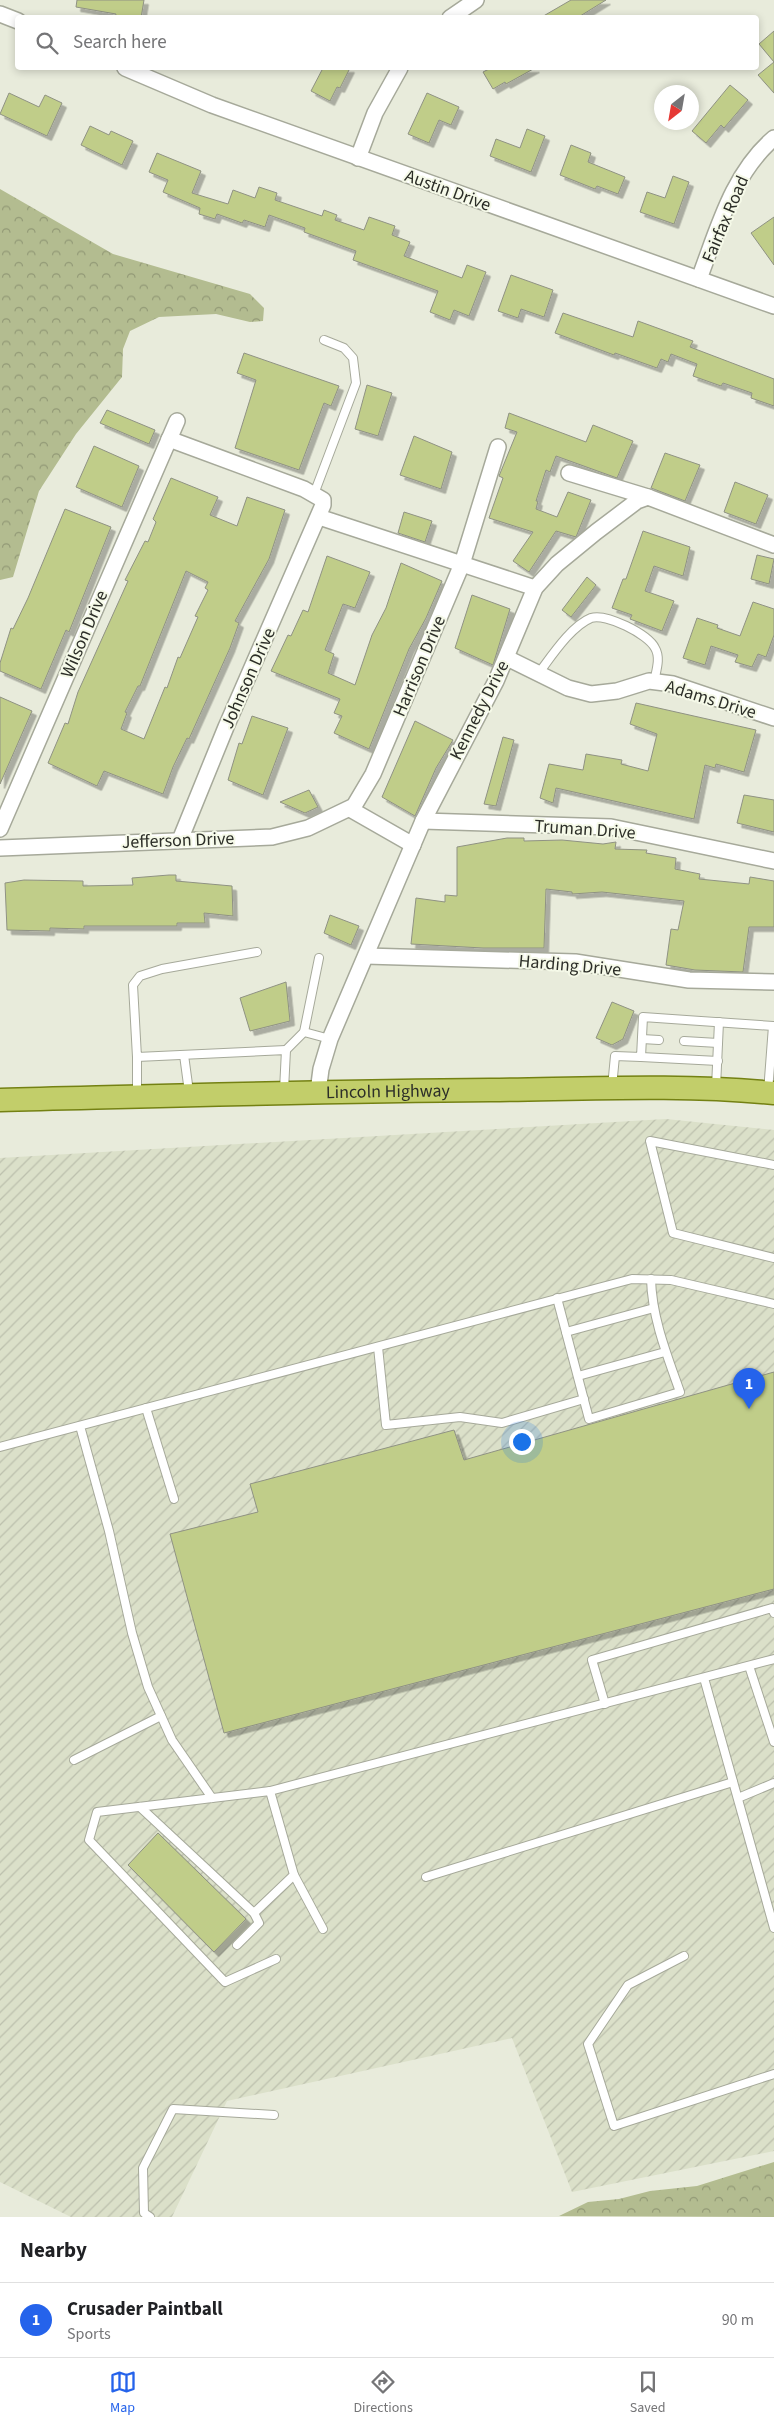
<!DOCTYPE html>
<style>
body{margin:0;font-family:"Source Sans 3",sans-serif;background:#f6f6f6;color:#202124}
.compass{position:absolute;left:654px;top:85px;width:45px;height:45px;border-radius:50%;background:#fff;box-shadow:0 2px 8px #0003;rotate:211deg}
.you{position:absolute;left:521px;top:1441px;width:18px;height:18px;margin:-12px;border:4px solid #fff;border-radius:50%;background:#1a73e8;box-shadow:0 0 0 8px #1a73e833}
.badge{display:grid;place-items:center;width:32px;height:32px;border-radius:50%;background:#2563eb;color:#fff;font-size:16px;font-weight:700}
.pin{position:absolute;translate:-50% -41px;filter:drop-shadow(0 1px 2px #0008)}
.pin::after{content:'';position:absolute;top:26px;width:18px;height:15px;background:inherit;clip-path:polygon(0 0,100% 0,50% 100%)}
.list{margin:0;padding:0;list-style:none}
h2{display:flex;justify-content:space-between;align-items:center;height:65px;margin:0;padding:0 20px;font-size:21px}
h2 small{font-size:16px;font-weight:400;color:#757577}
.list li{display:grid;grid-template-columns:32px 1fr auto;gap:15px;align-items:center;box-sizing:border-box;height:75px;padding:0 20px;border-top:1px solid #e0e0e0}
.list b{display:block;font-size:19px;white-space:nowrap}
.list p{margin:0;font-size:16px;white-space:nowrap;color:#757577}
.list em{font-size:16px;font-style:normal;color:#757577}
.icon{flex:none;width:28px;height:28px;fill:none;stroke:currentColor;stroke-width:2;stroke-linecap:round;stroke-linejoin:round}
.map{position:relative;flex:none;width:774px;height:2217px;overflow:hidden}
.search{position:absolute;background:#fff;box-shadow:0 2px 8px #0003;left:15px;right:15px;top:15px;height:55px;display:flex;align-items:center;gap:12px;box-sizing:border-box;padding:0 18px;border-radius:5px;color:#757577;font-size:19px}
.sheet{height:140px;background:#fff}
nav{display:flex;justify-content:space-around;align-items:center;box-sizing:border-box;height:70px;border-top:1px solid #e0e0e0;background:#fff;font-size:14px;color:#757577}
nav a{display:grid;justify-items:center;gap:2px}
nav .on{color:#2563eb}
.map>svg:first-child{display:block}
.industrial{fill:url(#industrial-furrows)}
.forest{fill:url(#forest-crowns)}
.building{fill:#c0cd89;stroke:#8f9283;fill-rule:evenodd;filter:url(#shadow)}
.lines{fill:none;stroke-linecap:round;stroke-linejoin:round}
.lane-casing{stroke:#a6a99a;stroke-width:10}
.street-casing{stroke:#a6a99a;stroke-width:18}
.primary-casing{stroke:#748113;stroke-width:25}
.lane{stroke:#fff;stroke-width:8}
.street{stroke:#fff;stroke-width:15}
.primary{stroke:#c2ce6a;stroke-width:22}
.labels{text-anchor:middle;stroke-width:4;stroke-linejoin:round;paint-order:stroke}
.street-label{font-size:18px;fill:#2c2e28;stroke:#f5f9e8}
</style>
<div class="map">
<svg width="774" height="2217" viewBox="0 0 774 2217">
<defs>
<pattern id="industrial-furrows" width="10" height="10" patternUnits="userSpaceOnUse" patternTransform="scale(1.25)"><rect width="10" height="10" fill="#dbe0c9"/><path d="M-1 1l2-2M0 10L10 0M9 11l2-2" fill="none" stroke="#bcc0ad"/></pattern>
<pattern id="forest-crowns" width="20" height="18" patternUnits="userSpaceOnUse" patternTransform="scale(1.25)"><rect width="20" height="18" fill="#b3bc90"/><path d="M2 6a3 3 0 1 1 6 0M12 15a3 3 0 1 1 6 0" fill="none" stroke="#929976"/></pattern>
<filter id="shadow"><feDropShadow dx="4.5" dy="4.5" stdDeviation="0" flood-color="#0004"/></filter>
</defs>
<rect width="100%" height="100%" fill="#e8ebdb"/>
<path class="industrial" d="M666,1119l108,11v1021l-202,41 -60,-154 -285,63 -55,116h-101l-71,-35v-1024z"/>
<g class="forest">
<path d="M0,189l113,65 137,40 14,14 -1,13 -13,1 -34,-8 -57,3 -29,14 -7,18 -1,28 -46,57 -37,57 -26,86 -13,3z"/>
<path d="M774,2162v55l-215,-1 29,-14 31,-3 31,-8 47,-5z"/>
</g>
<g class="building">
<path d="M77,0h67l-3,18h-26l1,-4 -40,-7z"/>
<path d="M571,0h35l-29,18h-37z"/>
<path d="M774,31v62l-16,-18 16,-13 -15,-18z"/>
<path d="M323,68h27l-10,20 -3,-1 -7,14 -19,-10z"/>
<path d="M491,68h44l-29,16 -1,-2 -12,7 -10,-17z"/>
<path d="M730,85l18,15 -24,28 -3,-3 -15,18 -14,-12z"/>
<path d="M9,93l30,14 6,-12 17,8 -15,33 -47,-22z"/>
<path d="M427,93l32,14 -8,18 -12,-5 -10,23 -21,-9z"/>
<path d="M90,126l19,9 2,-4 22,10 -11,24 -41,-20z"/>
<path d="M527,129l18,7 -14,36 -41,-16 6,-17 24,9z"/>
<path d="M571,145l20,8 -3,9 37,15 -7,17 -21,-8 -2,3 -35,-14z"/>
<path d="M157,153l44,18 -9,22 36,11 5,-14 22,8 4,-11 18,6 -2,7 47,16 2,-6 13,5 -2,5 29,10 5,-13 26,9 -3,9 18,7 -6,14 58,22 5,-13 19,7 -17,44 -15,-6 -4,10 -20,-8 8,-21 -85,-31 3,-9 -52,-19 1,-4 -36,-13 -4,12 -21,-7 -2,3 -25,-9 -2,5 -16,-5 1,-6 -37,-16 5,-12 -19,-8z"/>
<path d="M673,176l16,6 -15,42 -34,-12 7,-20 18,6z"/>
<path d="M774,217v48l-23,-32z"/>
<path d="M511,275l42,15 -9,27 -23,-8 -3,9 -20,-7z"/>
<path d="M563,313l70,24 5,-16 55,20 -3,6 84,32v27l-23,-8 1,-5 -29,-10 -2,3 -28,-10 4,-12 -26,-10 -3,8 -7,-3 -4,9 -42,-15 -1,2 -59,-22z"/>
<path d="M244,353l95,33 -8,20 -7,-3 -25,67 -64,-22 21,-68 -19,-7z"/>
<path d="M367,385l25,8 -14,43 -23,-7z"/>
<path d="M107,410l48,20 -6,14 -49,-21z"/>
<path d="M509,413l77,29 7,-17 40,16 -16,37 -61,-22 -6,16 -4,-2 -10,31h2l-2,8 21,8 11,-25 23,8 -15,37 -20,-6 -27,41 -16,-11 20,-29 -44,-14 14,-40 -4,-2 18,-44 -12,-4z"/>
<path d="M414,436l38,16 -11,37 -41,-14z"/>
<path d="M94,446l45,20 -17,41 -46,-20z"/>
<path d="M665,453l35,12 -15,36 -34,-13z"/>
<path d="M171,478l47,19 -8,18 27,11 10,-29 38,13 -16,49 -34,62 4,2 -9,25 -41,91 -2,-1 -14,29 -10,27 -59,-23 -7,15 -49,-23 17,-40 3,1 10,-32 50,-111 -3,-1 20,-39 3,1 8,-20 -3,-3zM186,571l22,11 -3,6 3,2 -13,26 3,1 -18,41 -2,-1 -11,31 -2,-1 -21,52 -23,-10 6,-16 -2,-1 13,-26h2z"/>
<path d="M735,482l33,13 -12,29 -32,-12z"/>
<path d="M65,509l46,18 -42,105 -3,-2 -25,59 -41,-18v-8l11,-35 2,1 15,-31z"/>
<path d="M404,512l28,9 -7,21 -27,-9z"/>
<path d="M643,531l47,16 -7,29 -29,-10 -9,25 29,10 -12,30 -32,-12 2,-4 -20,-7 11,-29h3z"/>
<path d="M757,555l17,4 -5,25 -18,-5z"/>
<path d="M327,556l43,16 -15,36 -12,-4 -18,46 9,4 -6,19 27,12 17,-50 14,-27 15,-45 41,18 -16,37 -17,31 -40,100 -35,-16 8,-17 -8,-3 6,-14 -69,-28 17,-36 3,1 12,-26 5,2z"/>
<path d="M587,577l9,8 -25,32 -9,-7z"/>
<path d="M472,595l38,14 -17,56 -38,-17z"/>
<path d="M753,602l21,7v26l-8,22 -8,-3 -6,13 -17,-5 3,-7 -27,-9 -6,19 -22,-7 14,-40 21,7 -1,3 23,8z"/>
<path d="M0,697l32,14 -32,73z"/>
<path d="M636,703l120,27 -12,42 -28,-8 -1,4 -10,-3 -11,54 -138,-31 -3,15 -13,-5 9,-34 34,6 3,-16 36,6 -1,4 27,7 9,-37 -27,-10z"/>
<path d="M252,716l36,12 -25,67 -35,-15 11,-37 3,1z"/>
<path d="M415,721l38,19 -17,28 -21,48 -33,-19z"/>
<path d="M503,737l11,3 -18,66 -12,-2z"/>
<path d="M309,790l9,17 -13,6 -25,-11z"/>
<path d="M744,795l30,5v32l-37,-9z"/>
<path d="M507,838h17v3l38,-1 41,4 13,-2 -1,7 32,1 -1,3 30,5 -1,11 25,5 -1,5 50,5 1,-7 24,4v46h-25l-6,45 -48,-2 -29,-5 5,-36 7,1 6,-29 -82,-9 -30,2v-2l-26,-3 -2,59h-61l-72,-4 5,-46 29,4v-7l12,1v-49z"/>
<path d="M169,875h7v6l56,5 1,30 -29,-3 1,10h-28v3h-93v3l-34,-1v3l-43,-1 -2,-47 19,-3 59,1v5l50,-1 -1,-7z"/>
<path d="M330,915l29,11 -8,19 -27,-12z"/>
<path d="M286,982l4,39 -40,10 -10,-33z"/>
<path d="M612,1002l22,9 -11,28 -11,6 -16,-7z"/>
<path d="M774,1372v217l-550,144 -54,-199 88,-22 -8,-28 204,-54 10,30z"/>
<path d="M158,1833l88,86 -32,33 -86,-87z"/>
</g>
<g class="lines">
<g class="lane-casing">
<g id="lane">
<path d="M314,494l42,-111 -3,-25 -9,-10 -20,-8"/>
<path d="M538,674c13,-17 33,-48 53,-56 15,-5 57,16 64,30 6,10 1,23 -1,34"/>
<path d="M257,952l-95,17 -22,7 -7,9 4,72 149,-7 -2,40"/>
<path d="M304,1032l26,7"/>
<path d="M642,1039l17,1"/>
<path d="M684,1041l34,2"/>
<path d="M286,1050l18,-18 15,-74"/>
<path d="M184,1055l5,37"/>
<path d="M641,1057l77,4"/>
<path d="M612,1087l3,-31 26,1 2,-40 130,9 -5,66"/>
<path d="M716,1087l3,-65"/>
<path d="M137,1095v-38"/>
<path d="M774,1165l-124,-24 23,92 101,25"/>
<path d="M557,1298l32,121 91,-27c-13,-37 -28,-74 -29,-113"/>
<path d="M566,1332l88,-24"/>
<path d="M378,1347l8,78 74,-8 42,6 82,-24"/>
<path d="M578,1376l87,-24"/>
<path d="M146,1408l28,91"/>
<path d="M80,1426l29,105 23,102 16,54 24,53 40,58"/>
<path d="M0,1447l632,-168 39,1 103,24"/>
<path d="M749,1666l25,76"/>
<path d="M704,1678l70,250"/>
<path d="M605,1704l-13,-44 180,-52 2,5"/>
<path d="M74,1760l87,-44"/>
<path d="M738,1798l36,-15"/>
<path d="M140,1807l114,106 40,-38 -24,-84"/>
<path d="M294,1875l29,54"/>
<path d="M426,1877l307,-95"/>
<path d="M237,1945l22,-22 -5,-10"/>
<path d="M684,1956l-56,29 -40,59 26,82 160,-52"/>
<path d="M276,1959l-51,23 -136,-142 8,-28 173,-21 504,-132"/>
<path d="M150,2217l-6,-4 -1,-45 30,-59 101,6"/>
</g>
</g>
<g class="street-casing">
<g id="street">
<path d="M0,14l18,7"/>
<path d="M450,18l26,-18"/>
<path d="M125,68l87,37 562,201"/>
<path d="M358,158l17,-45 25,-45"/>
<path d="M699,279c19,-50 33,-105 75,-141"/>
<path d="M169,439l135,50 19,11v5l-97,222 -46,113"/>
<path d="M569,473l79,24"/>
<path d="M319,517l216,71"/>
<path d="M507,658l61,30 23,6 26,-3 32,-10 24,3 101,34"/>
<path d="M350,809l63,36"/>
<path d="M423,821l188,6 163,34"/>
<path d="M0,829l177,-408"/>
<path d="M0,848l272,-11 36,-9 46,-22 19,-32 89,-210 36,-117"/>
<path d="M366,956l209,6 114,18 85,2"/>
<path d="M318,1092l3,-23 9,-30 93,-218 73,-140 39,-93 22,-24 39,-32 41,-31 11,-4 126,48"/>
</g>
</g>
<g class="primary-casing">
<g id="primary">
<path id="s1" d="M0,1100c163,-4 327,-9 490,-10 95,-1 190,-6 284,3"/>
</g>
</g>
<use href="#lane" class="lane"/>
<use href="#street" class="street"/>
<use href="#primary" class="primary"/>
</g>
<g class="labels">
<g class="street-label">
<text transform="translate(448 190) rotate(20)" y="6">Austin Drive</text>
<text transform="translate(725 219) rotate(-67)" y="6">Fairfax Road</text>
<text transform="translate(84 634) rotate(-67)" y="6">Wilson Drive</text>
<text transform="translate(419 666) rotate(-67)" y="6">Harrison Drive</text>
<text transform="translate(248 678) rotate(-66)" y="6">Johnson Drive</text>
<text transform="translate(711 699) rotate(17)" y="6">Adams Drive</text>
<text transform="translate(479 710) rotate(-63)" y="6">Kennedy Drive</text>
<text transform="translate(585 829) rotate(4)" y="6">Truman Drive</text>
<text transform="translate(178 840) rotate(-2)" y="6">Jefferson Drive</text>
<text transform="translate(570 965) rotate(5)" y="6">Harding Drive</text>
<text dy="6" stroke="none"><textPath href="#s1" startOffset="388">Lincoln Highway</textPath></text>
</g>
</g>
</svg>
<svg class="compass" viewBox="-18 -18 36 36"><path d="M0-13l5 13h-10z" fill="#e53935"/><path d="M0 13l5-13h-10z" fill="#757577"/></svg>
<div class="you"></div>
<div class="pin badge" style="left:749px;top:1409px">1</div>
<div class="search"><svg class="icon" aria-label="search" viewBox="0 0 24 24"><circle cx="10" cy="10" r="6"/><path d="M15 15l6 6"/></svg>Search here</div>
</div>
<section class="sheet">
<h2>Nearby<small></small></h2>
<ul class="list">
<li><span class="badge">1</span><div><b>Crusader Paintball</b><p>Sports</p></div><em>90 m</em></li>
</ul>
</section>
<nav>
<a class="on"><svg class="icon" aria-label="map" viewBox="0 0 24 24"><path d="M3 6l6-2 6 2 6-2v14l-6 2-6-2-6 2zM9 4v14M15 6v14"/></svg>Map</a>
<a><svg class="icon" aria-label="directions" viewBox="0 0 24 24"><path d="M12 3l9 9-9 9-9-9zM9 14v-3h6M13 9l2 2-2 2"/></svg>Directions</a>
<a><svg class="icon" aria-label="saved" viewBox="0 0 24 24"><path d="M7 4h10v16l-5-4-5 4z"/></svg>Saved</a>
</nav>
